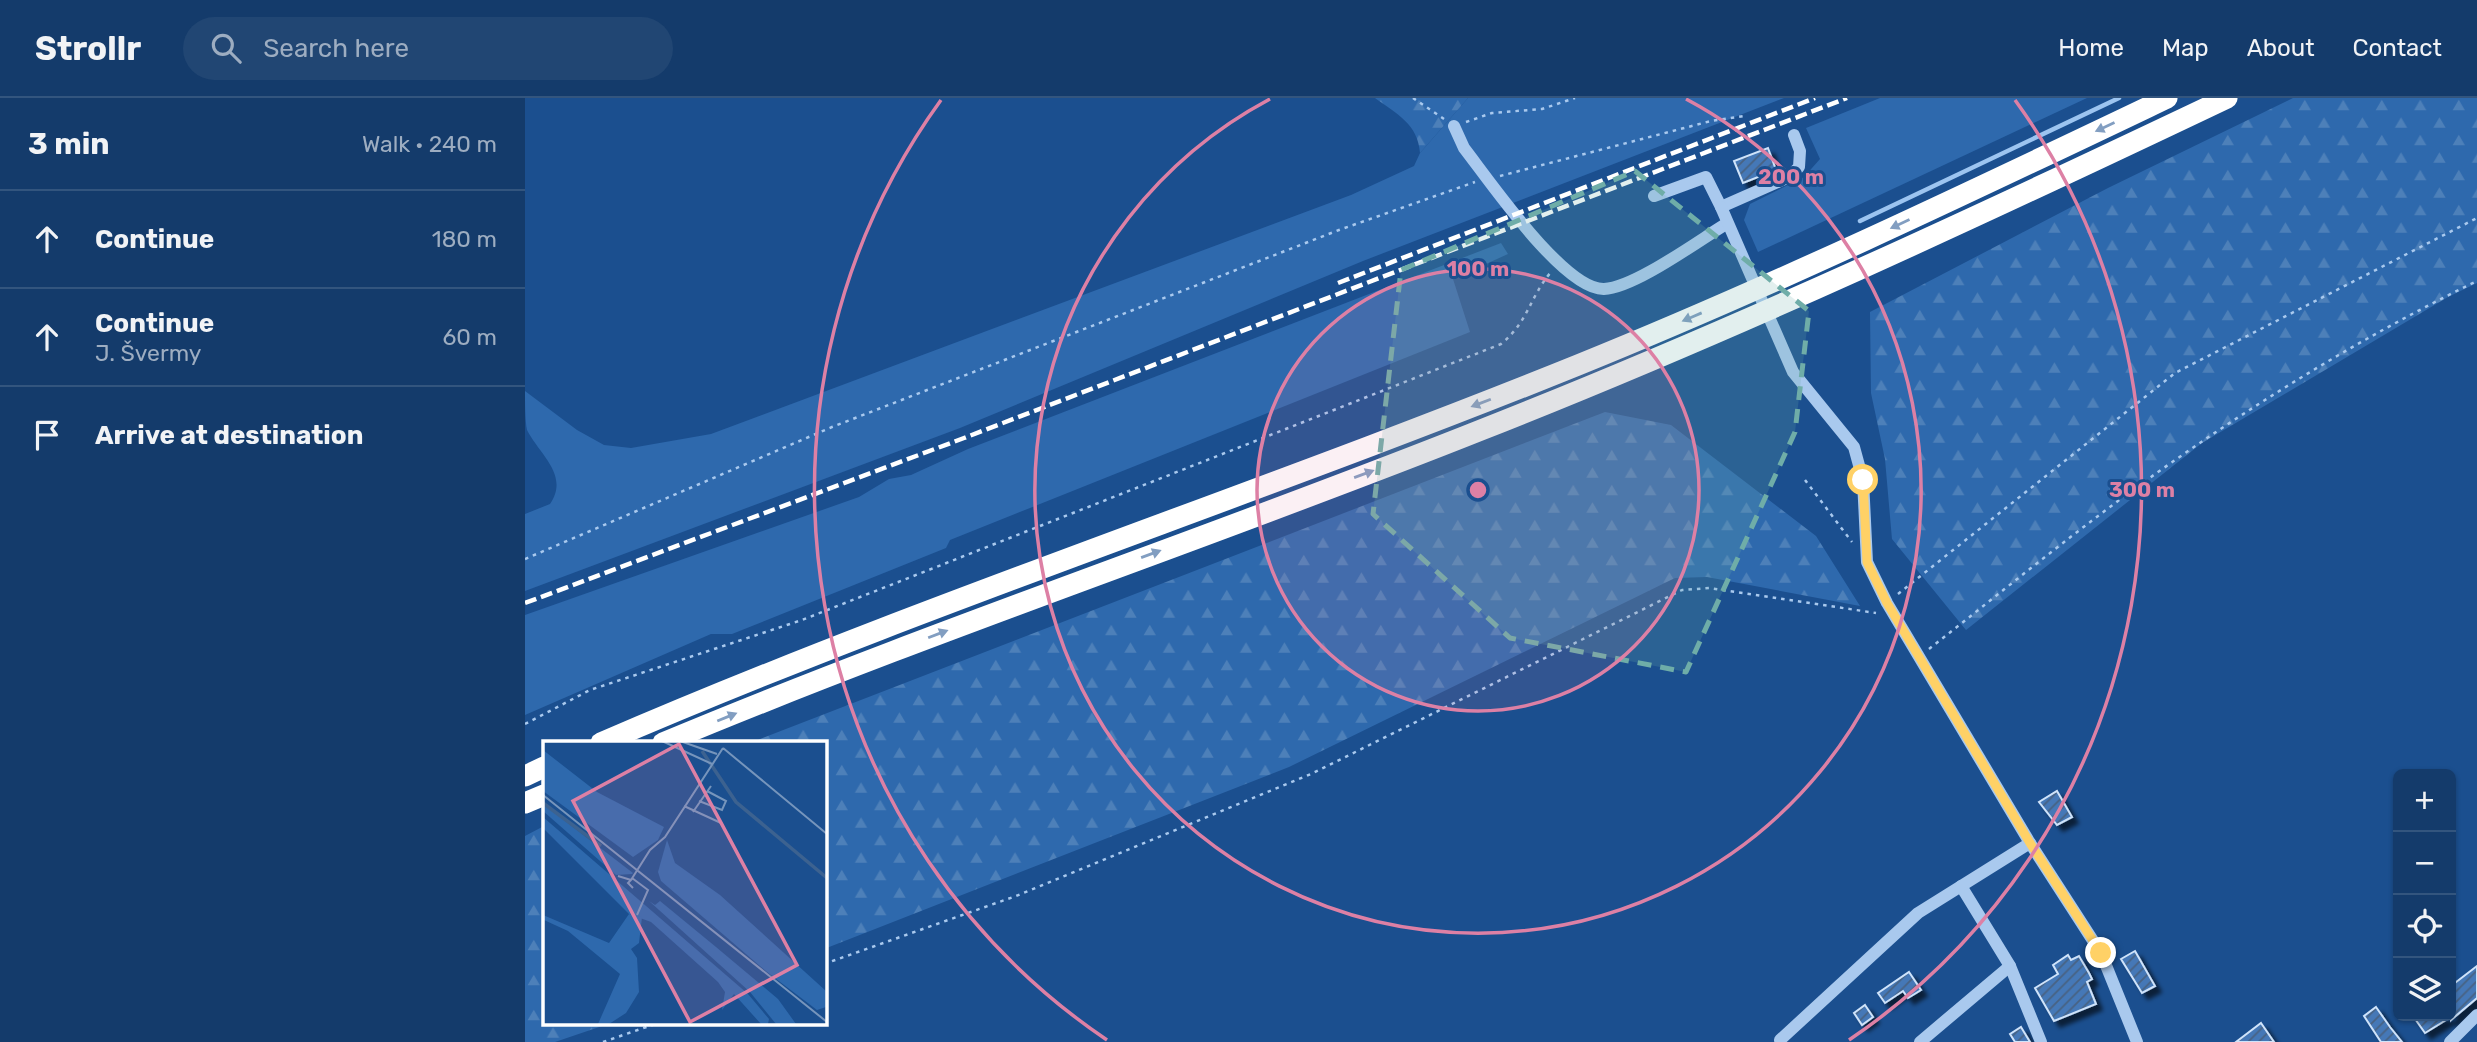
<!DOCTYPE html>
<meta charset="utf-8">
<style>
body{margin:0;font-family:Rubik,sans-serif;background:#214673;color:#f1f3f6}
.controls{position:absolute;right:21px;bottom:21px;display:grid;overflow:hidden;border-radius:10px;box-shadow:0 2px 5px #0004}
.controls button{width:63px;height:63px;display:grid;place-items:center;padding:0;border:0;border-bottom:2px solid #33557e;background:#143b6b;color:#f1f3f6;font:35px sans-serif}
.stop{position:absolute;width:21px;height:21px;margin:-16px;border:5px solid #ffd166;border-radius:50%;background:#fff}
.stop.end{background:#ffd166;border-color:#fff;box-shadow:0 2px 7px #0008}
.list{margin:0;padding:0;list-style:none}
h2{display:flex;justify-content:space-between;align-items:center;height:91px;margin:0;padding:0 28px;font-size:30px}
h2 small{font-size:23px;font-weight:400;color:#9dadc1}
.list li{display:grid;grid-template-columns:46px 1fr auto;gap:21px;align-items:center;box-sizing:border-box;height:98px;padding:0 28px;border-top:2px solid #33557e}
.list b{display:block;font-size:26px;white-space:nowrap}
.list p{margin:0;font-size:23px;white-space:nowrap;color:#9dadc1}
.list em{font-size:23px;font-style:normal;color:#9dadc1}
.icon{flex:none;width:38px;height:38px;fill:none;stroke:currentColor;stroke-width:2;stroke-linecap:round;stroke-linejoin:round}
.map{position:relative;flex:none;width:1952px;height:944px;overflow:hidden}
header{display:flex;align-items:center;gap:42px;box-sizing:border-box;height:98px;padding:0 35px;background:#143b6b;border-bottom:2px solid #33557e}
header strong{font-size:33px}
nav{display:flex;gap:38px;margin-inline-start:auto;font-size:24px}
.search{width:490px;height:63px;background:#214673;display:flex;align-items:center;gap:18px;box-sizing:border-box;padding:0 24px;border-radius:38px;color:#9dadc1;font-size:26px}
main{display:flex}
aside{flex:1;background:#143b6b}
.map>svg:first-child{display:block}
.grass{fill:#2e69ad}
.forest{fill:url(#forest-firs)}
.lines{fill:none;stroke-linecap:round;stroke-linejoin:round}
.stream{stroke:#9cc4f0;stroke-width:4.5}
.building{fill:url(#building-hatch);stroke:#cfe3fa;stroke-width:2;filter:url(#shadow)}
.path{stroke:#a9c9ee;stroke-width:2.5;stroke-dasharray:3.5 5;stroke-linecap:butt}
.minor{stroke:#a9c9ee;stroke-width:12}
.highway{stroke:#fff;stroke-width:21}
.rail{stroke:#fff;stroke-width:4.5;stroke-dasharray:12 5;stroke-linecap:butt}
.oneway{fill:#829ec1}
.route{stroke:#ffd166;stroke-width:9}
.marked{fill:#6fada8;fill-opacity:0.2;stroke:#6fada8;stroke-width:5;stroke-dasharray:14 9;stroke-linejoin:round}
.ring{fill:none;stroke:#dd80a5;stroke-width:3.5}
.inset-river{fill:none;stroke:#3c6290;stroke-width:3.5}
.inset-road{fill:none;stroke:#7695bc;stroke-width:2}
.view{fill:#dd80a5;fill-opacity:0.15;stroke:#dd80a5;stroke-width:3.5}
.inset-edge{fill:none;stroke:#fff;stroke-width:3.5}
.centre{fill:#dd80a5;stroke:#1b4f8f;stroke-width:3.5}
.ring-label{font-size:21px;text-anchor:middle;font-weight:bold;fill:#dd80a5;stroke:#1b4f8f;stroke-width:6;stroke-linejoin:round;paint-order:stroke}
</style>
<header>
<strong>Strollr</strong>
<div class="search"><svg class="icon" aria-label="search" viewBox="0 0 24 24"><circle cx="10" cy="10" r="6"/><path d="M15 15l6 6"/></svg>Search here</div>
<nav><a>Home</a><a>Map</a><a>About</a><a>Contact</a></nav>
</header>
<main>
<aside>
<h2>3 min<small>Walk · 240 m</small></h2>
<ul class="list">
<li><svg class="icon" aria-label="ahead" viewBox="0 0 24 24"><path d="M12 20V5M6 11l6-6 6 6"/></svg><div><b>Continue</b></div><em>180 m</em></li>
<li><svg class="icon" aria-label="ahead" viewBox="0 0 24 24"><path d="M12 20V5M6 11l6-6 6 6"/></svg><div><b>Continue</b><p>J. Švermy</p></div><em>60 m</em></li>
<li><svg class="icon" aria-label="arrive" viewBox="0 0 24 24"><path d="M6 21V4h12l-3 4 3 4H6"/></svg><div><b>Arrive at destination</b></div></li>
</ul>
</aside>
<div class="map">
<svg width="1952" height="944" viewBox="0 0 1952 944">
<defs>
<pattern id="forest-firs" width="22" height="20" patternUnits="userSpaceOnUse" patternTransform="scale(1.75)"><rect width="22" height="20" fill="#2e69ad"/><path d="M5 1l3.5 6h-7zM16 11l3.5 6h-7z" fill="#4d80b9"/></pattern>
<pattern id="building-hatch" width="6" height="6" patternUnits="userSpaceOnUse" patternTransform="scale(1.75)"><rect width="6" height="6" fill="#4478b7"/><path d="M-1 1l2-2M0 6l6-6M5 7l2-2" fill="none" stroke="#486282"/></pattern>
<filter id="shadow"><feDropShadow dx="6" dy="6" stdDeviation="2" flood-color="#0009"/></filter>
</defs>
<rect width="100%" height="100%" fill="#1b4f8f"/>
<g class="grass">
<path d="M943,0h316l-421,163 -403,167 -435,163v-77l25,-10c20,-29 -11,-50 -23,-74 -2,-10 -2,-28 -2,-39l52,39 27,15 27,3 80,-14 640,-239 63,-29 6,-13z"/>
<path d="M1355,0h207l-329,154 -14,-32 6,-16 54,-27 16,-18 -14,-31z"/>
<path d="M976,145l7,11 -55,25 17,53 -520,208 -4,8 -214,86h-21l-186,81v-100l334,-118 30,-18 22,-4 57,-26z"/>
</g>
<g class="forest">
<path d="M850,0h93l-48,55c-2,-29 -23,-39 -45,-55z"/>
<path d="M1768,0h184v185l-29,14 -246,146 -236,187 -74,-91 -7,-80 -14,-66 -1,-81 238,-124z"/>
<path d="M1080,314l66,13 145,111 44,70 -153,-29 -32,1 -386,189 -465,182v-206h-74z"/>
<path d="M19,728v197h67l-56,19h-30v-206z"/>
</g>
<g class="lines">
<path class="stream" d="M1335,123l259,-123"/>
</g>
<g class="building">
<path d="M1243,50l8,22 -33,13 -9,-22z"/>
<path d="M1532,693l15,26 -15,8 -18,-23z"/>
<path d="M1610,853l20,35 -13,7 -21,-34z"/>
<path d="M1543,857l3,5 8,-4 10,17 3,6 -5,3 9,22 -42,17 -19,-33 23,-14 -5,-9z"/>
<path d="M1952,868v32l-26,22v-3l-26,16 -12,-17h38v-30z"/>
<path d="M1384,874l12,18 -13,8 -5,-7 -18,12 -7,-10z"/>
<path d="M1340,907l8,12 -11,8 -8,-12z"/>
<path d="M1851,909l14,20 12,15h-21l-17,-26z"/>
<path d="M1736,925l13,19h-38z"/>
<path d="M1496,929l9,15h-15l-5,-8z"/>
</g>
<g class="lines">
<g class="path">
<path d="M888,0l31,21"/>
<path d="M941,24l26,-9 50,-4 33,-11"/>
<path d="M975,78l211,-55 34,-5"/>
<path d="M1280,382l47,62"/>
<path d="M0,461l307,-132 507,-197 136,-48"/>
<path d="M1373,496l277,-221 302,-155"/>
<path d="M1404,551c79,-62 157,-127 239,-184 98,-69 202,-132 309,-184"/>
<path d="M0,626l65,-34 212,-70 699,-276c28,-23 28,-46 50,-72"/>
<path d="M299,866l192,-68 295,-122 371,-184 27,-2 167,25"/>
<path d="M78,944l55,-19"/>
</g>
<g class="minor">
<path d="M929,28l10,22c25,32 100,142 140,141 30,-1 94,-48 122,-65"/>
<path d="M1129,98l52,-19 15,30 68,-30 10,-10 1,-16 -6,-16"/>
<path d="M1196,109l72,165 61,75 9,33 4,82 20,41 143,240 71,110 36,89"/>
<path d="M1436,788l49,80 31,76"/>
<path d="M1255,942l138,-127 112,-70"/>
<path d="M1395,944l90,-76"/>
<path d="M1925,944l27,-27"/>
</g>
<g class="highway">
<path d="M76,645c321,-139 653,-247 977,-378 200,-81 394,-174 589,-267"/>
<path d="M138,645c270,-113 547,-205 818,-313 254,-100 500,-215 746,-332"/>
<path d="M0,678l19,-9"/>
<path d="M0,705l19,-8"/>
</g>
<g class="rail">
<path d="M813,185l477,-185"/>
<path d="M0,505l439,-165 883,-340"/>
</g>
</g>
<defs><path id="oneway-solid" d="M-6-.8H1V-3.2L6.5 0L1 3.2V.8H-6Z" transform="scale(1.75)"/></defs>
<g class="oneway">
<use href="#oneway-solid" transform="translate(1580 29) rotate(155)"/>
<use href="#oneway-solid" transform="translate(1375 126) rotate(155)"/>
<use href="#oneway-solid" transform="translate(1167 219) rotate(157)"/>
<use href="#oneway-solid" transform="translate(956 305) rotate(159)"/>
<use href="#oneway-solid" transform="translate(839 376) rotate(-20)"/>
<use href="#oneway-solid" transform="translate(626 456) rotate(-20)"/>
<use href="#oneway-solid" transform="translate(413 536) rotate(-21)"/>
<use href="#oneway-solid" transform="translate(202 619) rotate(-22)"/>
</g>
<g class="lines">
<path class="route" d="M1338,382l4,82 20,41 143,240 71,110"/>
</g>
<path class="marked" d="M1110,73l174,140 -14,121 -109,240 -176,-34 -137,-124 28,-244z"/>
<circle cx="953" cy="392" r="221" fill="#dd80a5" fill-opacity=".12"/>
<g class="ring">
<circle cx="953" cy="392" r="221"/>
<path d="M1161 1A443 443 0 1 1 745 1"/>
<path d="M582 942A664 664 0 0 1 416 2M1490 2A664 664 0 0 1 1324 942"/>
</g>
<g transform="translate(18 643)">
<rect width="284" height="284" fill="#1b4f8f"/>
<path d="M0,63l90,69 -1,1 -16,1 -73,-64zM0,76l205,177 21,25 -1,5h-7l-27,-30 -12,16 3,-18 -7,-10 -67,-60 -22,-8 -86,-86zM106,160l6,4 5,-4 56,46 62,52 18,25h-20l-26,-32z" fill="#2e69ad"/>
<path d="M0,9l54,42 67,35 -6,13 -25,17 -90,-66zM124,99l8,23 45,32 106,96v16l-9,3 -50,-38 -106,-91 -3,-9zM86,173l13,3 -3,26 -8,6 6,9 2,34 -13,21 -17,11h-11l22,-50 -52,-43 -24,-11 -1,-5 66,28z" fill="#2e69ad"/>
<path class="inset-river" d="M159,10l34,51 91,76M0,62l58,43"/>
<path class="inset-road" d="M119,0l50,23M137,0l37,13M180,7l104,86M0,54l284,227M156,60l23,9 4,-9 -19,-10M141,65l37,17M150,71l18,-26M75,135l13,4 -3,3 5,5M89,137l16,12 -11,25M88,139l19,-30 15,-13 58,-89"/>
<path class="view" d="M136,3l118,221 -107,57 -117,-221z"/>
<rect width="284" height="284" class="inset-edge"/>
</g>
<circle cx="953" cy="392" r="10" class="centre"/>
<g class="ring-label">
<text x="1266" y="86">200 m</text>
<text x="953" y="178">100 m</text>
<text x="1617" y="399">300 m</text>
</g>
</svg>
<div class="controls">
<button>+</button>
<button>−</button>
<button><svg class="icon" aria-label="locate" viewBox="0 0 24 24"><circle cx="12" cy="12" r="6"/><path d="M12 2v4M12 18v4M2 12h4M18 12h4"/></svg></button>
<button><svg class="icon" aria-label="layers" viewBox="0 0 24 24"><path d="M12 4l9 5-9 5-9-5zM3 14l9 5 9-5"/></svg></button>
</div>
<div class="stop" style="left:1338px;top:382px"></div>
<div class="stop end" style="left:1576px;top:855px"></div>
</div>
</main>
